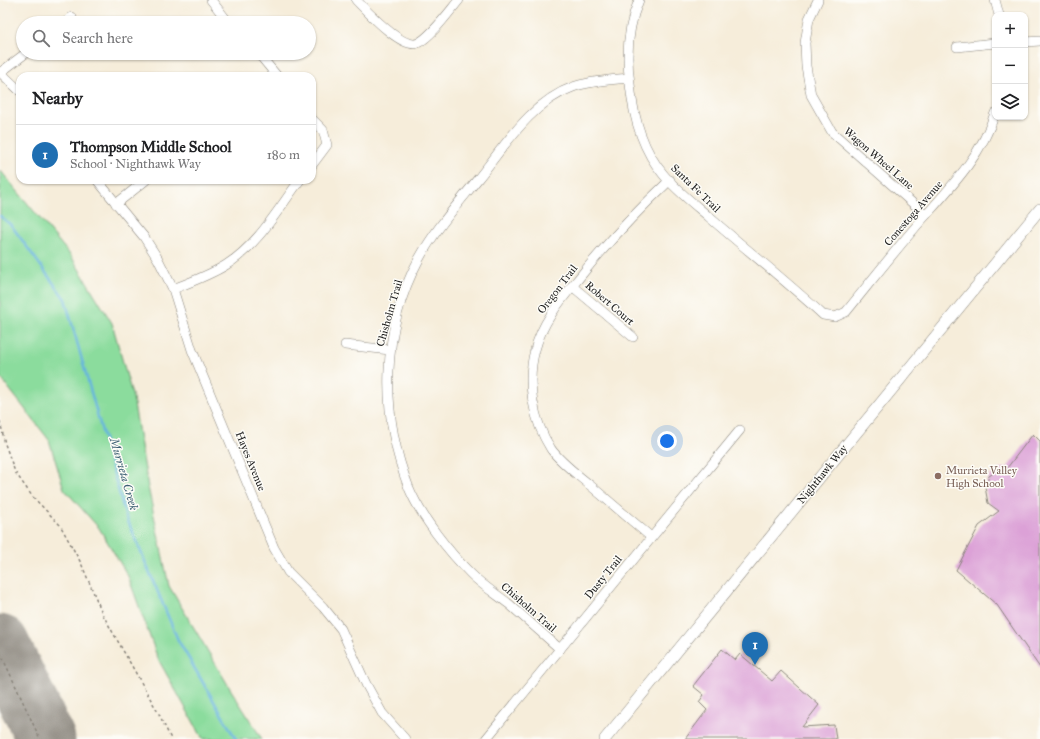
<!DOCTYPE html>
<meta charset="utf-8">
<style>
body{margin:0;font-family:"IM FELL Great Primer",serif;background:#f6f6f6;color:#202124}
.controls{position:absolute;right:12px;top:12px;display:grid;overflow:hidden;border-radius:8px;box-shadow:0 1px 3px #0004}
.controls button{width:36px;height:36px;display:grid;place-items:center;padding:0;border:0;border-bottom:1px solid #e0e0e0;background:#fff;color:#202124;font:20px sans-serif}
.you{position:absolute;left:667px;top:441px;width:14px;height:14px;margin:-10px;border:3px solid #fff;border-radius:50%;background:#1a73e8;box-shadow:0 0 0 6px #1a73e833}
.badge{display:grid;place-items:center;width:26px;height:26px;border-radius:50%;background:#1f6fb2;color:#fff;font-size:13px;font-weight:700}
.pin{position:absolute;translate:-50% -33px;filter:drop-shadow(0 1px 2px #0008)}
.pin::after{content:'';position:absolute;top:21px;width:14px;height:12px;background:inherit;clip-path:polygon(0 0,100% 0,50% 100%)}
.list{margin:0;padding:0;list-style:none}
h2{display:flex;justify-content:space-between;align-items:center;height:52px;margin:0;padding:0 16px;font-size:17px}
h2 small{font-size:13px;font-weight:400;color:#757577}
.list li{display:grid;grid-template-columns:26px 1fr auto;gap:12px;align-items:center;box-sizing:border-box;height:60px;padding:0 16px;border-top:1px solid #e0e0e0}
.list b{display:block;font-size:15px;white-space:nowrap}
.list p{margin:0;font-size:13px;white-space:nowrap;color:#757577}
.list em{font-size:13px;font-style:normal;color:#757577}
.icon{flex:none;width:22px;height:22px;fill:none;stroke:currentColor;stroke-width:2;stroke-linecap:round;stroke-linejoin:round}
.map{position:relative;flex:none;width:1040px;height:739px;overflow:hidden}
.search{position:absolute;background:#fff;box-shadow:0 1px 3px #0004;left:16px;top:16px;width:300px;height:44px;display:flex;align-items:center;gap:10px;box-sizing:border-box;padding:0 14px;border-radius:22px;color:#757577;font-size:15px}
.panel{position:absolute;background:#fff;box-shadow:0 1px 3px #0004;left:16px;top:72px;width:300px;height:112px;border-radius:12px}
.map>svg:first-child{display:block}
.green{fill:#8bdc9d;stroke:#547c5c}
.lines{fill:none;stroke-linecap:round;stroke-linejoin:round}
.stream{stroke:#65b3df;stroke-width:2.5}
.runway{stroke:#89847b;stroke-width:59}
.building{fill:#dca1d7}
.minor-casing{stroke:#89847b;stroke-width:10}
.tertiary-casing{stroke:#89847b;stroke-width:12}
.path{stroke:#89847b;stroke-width:1.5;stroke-dasharray:3 3;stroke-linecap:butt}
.minor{stroke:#fff;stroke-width:9}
.tertiary{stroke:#fff;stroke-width:11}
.education-dot{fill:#8d6e63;stroke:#fdfcf7;stroke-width:1.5}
.labels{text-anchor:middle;stroke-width:3;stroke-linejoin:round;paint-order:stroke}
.street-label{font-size:11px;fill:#1c1c1c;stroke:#fdfcf7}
.education-label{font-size:11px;fill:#785e54;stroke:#fdfcf7;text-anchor:start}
.water-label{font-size:12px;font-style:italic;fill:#3d6074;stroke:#fdfcf7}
</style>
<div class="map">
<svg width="1040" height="739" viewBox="0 0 1040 739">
<rect width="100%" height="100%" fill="#fdfcf7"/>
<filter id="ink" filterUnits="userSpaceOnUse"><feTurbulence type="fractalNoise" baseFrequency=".025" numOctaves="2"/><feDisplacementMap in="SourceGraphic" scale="8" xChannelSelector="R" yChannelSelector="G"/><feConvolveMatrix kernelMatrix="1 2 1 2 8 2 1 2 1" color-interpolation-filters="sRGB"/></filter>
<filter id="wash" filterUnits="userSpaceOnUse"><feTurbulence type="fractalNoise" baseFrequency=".012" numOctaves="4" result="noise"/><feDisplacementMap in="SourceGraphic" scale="16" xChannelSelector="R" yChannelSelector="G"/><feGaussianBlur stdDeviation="0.9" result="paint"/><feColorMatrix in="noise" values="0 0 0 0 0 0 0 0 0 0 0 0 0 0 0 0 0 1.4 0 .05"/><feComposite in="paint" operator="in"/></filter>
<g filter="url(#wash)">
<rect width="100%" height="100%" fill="#f6edda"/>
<path class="green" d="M0,170l71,86 41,67 21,75 15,89 21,99 62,104 31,49h-59l-45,-80 -30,-83 -29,-48 -35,-39 -15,-49 -49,-63z"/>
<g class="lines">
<path class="stream" d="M0,216l11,9 54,74 60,215 53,126 58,99"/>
<path class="runway" d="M0,644l46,95"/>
</g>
<g id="blocks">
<g class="building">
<path d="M1033,434l7,7v227l-43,-63 -41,-35 23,-44 20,-15 -11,-8 -3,-16 4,-11 12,-8h6z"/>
<path d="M722,649l13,11 5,-6 32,27 9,-10 38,34 -17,22 32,-2 2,14h-151l22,-29 -8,-8 5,-7 -11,-9z"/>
</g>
</g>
</g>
<g filter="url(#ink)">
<use href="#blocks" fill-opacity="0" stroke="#89847b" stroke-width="1"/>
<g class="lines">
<g class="minor-casing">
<g id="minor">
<path d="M211,0l18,23"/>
<path d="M356,0c11,11 46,50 62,43 13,-6 31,-31 41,-43"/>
<path d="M639,0c-11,26 -13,56 -9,84 3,31 12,65 33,90 13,16 31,30 46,43 38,33 77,64 114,98l12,2 11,-5c22,-27 44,-55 67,-82 31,-36 68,-71 82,-117"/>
<path d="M818,0l-9,19 -4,24 1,23 5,29 21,37 94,83"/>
<path d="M995,0l4,15"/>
<path d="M65,23l7,-6"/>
<path d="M1025,42l15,-1"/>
<path d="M957,47l38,-4"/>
<path d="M258,53l19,23"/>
<path d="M0,72l20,19"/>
<path d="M1,72l25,-19"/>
<path d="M312,119l11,11 4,15 -15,20"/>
<path d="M97,180l47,57 14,22 15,30 19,61 82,198 14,24 35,35 18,22 25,55 16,29 23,26"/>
<path d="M116,204l30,-24"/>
<path d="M572,286l61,51"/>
<path d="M173,289c18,-7 37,-14 53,-24 32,-20 52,-56 74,-85"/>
<path d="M345,345l45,5"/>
<path d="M651,537c-20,-17 -40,-34 -60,-51 -13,-11 -30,-23 -40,-37 -18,-28 -25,-67 -16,-99 7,-28 26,-50 44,-72 28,-35 58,-67 91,-98"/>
<path d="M560,649c-17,-15 -34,-30 -51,-45 -13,-10 -27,-19 -38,-30 -22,-22 -50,-57 -62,-86 -29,-73 -28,-159 10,-229 16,-29 37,-53 58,-79 27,-33 54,-78 96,-93 17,-6 38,-7 56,-9"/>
<path d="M486,739l254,-309"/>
</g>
</g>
<g class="tertiary-casing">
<path id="tertiary" d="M605,739l435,-530"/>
</g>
<g class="path">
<path d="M0,421l5,23 10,28 17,24 28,29 21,38 22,52 56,99 12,25"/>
<path d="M0,652l40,87"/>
</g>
<use href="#minor" class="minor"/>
<use href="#tertiary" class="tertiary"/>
</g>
</g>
<circle class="education-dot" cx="938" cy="476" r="4"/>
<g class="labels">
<g class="street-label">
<text transform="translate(879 158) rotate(41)" y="4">Wagon Wheel Lane</text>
<text transform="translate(696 188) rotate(44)" y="4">Santa Fe Trail</text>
<text transform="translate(913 213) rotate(-49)" y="4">Conestoga Avenue</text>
<text transform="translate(557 289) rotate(-53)" y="4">Oregon Trail</text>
<text transform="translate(610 303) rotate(41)" y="4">Robert Court</text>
<text transform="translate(389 313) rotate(-74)" y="4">Chisholm Trail</text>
<text transform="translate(251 461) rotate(68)" y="4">Hayes Avenue</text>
<text transform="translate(822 474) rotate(-51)" y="4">Nighthawk Way</text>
<text transform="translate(603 577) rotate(-51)" y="4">Dusty Trail</text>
<text transform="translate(529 607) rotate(41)" y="4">Chisholm Trail</text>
</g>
<g class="education-label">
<text x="946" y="474">Murrieta Valley<tspan x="946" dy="13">High School</tspan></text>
</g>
<g class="water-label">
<text transform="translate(124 474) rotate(74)" y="4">Murrieta Creek</text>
</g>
</g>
</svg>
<div class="controls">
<button>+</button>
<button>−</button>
<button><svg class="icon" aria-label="layers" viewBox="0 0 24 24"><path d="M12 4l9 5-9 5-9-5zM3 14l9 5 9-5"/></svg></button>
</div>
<div class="you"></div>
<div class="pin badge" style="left:755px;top:665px">1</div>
<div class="search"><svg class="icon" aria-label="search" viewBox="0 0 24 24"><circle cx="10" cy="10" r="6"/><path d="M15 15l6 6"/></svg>Search here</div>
<section class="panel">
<h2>Nearby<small></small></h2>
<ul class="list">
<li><span class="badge">1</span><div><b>Thompson Middle School</b><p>School · Nighthawk Way</p></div><em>180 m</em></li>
</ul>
</section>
</div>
